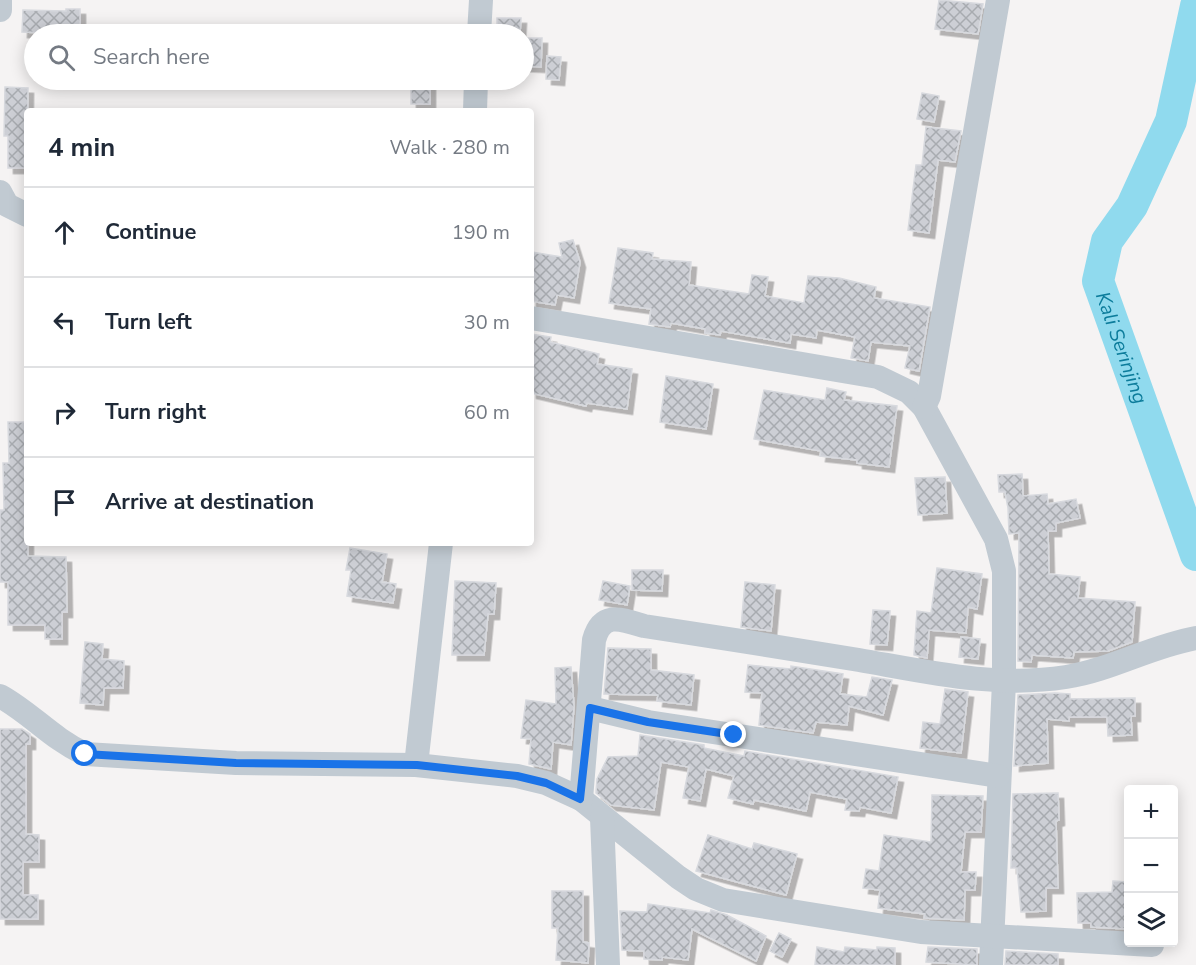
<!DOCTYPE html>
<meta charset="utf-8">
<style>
body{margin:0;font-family:"Nunito Sans",sans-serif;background:#f6f6f7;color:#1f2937}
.controls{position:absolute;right:18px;bottom:18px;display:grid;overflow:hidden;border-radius:6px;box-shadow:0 3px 15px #0003}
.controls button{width:54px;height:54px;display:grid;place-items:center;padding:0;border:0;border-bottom:2px solid #e0e1e3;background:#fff;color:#1f2937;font:30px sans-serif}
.stop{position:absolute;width:18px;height:18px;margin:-14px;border:4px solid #1a73e8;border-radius:50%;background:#fff}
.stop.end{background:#1a73e8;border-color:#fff;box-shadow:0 2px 6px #0008}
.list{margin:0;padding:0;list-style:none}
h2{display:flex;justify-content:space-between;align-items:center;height:78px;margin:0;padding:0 24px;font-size:26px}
h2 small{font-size:20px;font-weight:400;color:#747a83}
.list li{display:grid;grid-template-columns:39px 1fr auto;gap:18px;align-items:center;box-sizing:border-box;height:90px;padding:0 24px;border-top:2px solid #e0e1e3}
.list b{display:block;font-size:22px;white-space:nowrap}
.list em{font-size:20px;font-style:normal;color:#747a83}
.icon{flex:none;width:33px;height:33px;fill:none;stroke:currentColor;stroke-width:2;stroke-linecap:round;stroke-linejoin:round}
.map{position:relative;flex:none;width:1196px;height:965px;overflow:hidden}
.search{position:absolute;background:#fff;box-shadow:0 3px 15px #0003;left:24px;top:24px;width:510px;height:66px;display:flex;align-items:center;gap:15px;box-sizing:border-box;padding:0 21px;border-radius:33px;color:#747a83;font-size:22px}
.panel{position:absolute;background:#fff;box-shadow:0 3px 15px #0003;left:24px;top:108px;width:510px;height:438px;border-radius:6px}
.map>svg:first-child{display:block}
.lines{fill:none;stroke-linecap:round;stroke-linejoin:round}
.river{stroke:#90daee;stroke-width:32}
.building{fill:url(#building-cross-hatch);stroke:#d7d9de;stroke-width:1.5;filter:url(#shadow)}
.minor{stroke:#c1cad2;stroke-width:24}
.route{stroke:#1a73e8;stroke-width:8}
.labels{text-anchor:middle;stroke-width:4.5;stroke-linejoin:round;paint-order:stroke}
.water-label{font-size:20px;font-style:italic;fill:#0c7c9b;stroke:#fff}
</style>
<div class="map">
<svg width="1196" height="965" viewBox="0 0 1196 965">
<defs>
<pattern id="building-cross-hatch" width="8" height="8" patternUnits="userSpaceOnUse" patternTransform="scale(1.5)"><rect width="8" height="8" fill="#cdcfd5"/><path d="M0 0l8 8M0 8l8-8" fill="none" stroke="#a8abb0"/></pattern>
<filter id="shadow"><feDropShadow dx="5.5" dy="5.5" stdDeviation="0" flood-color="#0004"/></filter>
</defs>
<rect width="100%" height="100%" fill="#f5f3f3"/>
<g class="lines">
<path class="river" id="s1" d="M1196,6l-25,115 -39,85 -25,35 -9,40 98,274"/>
</g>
<g class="building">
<path d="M939,0l44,4 -5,30 -43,-5z"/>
<path d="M66,9h14v25l-58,-2 1,-22 43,1z"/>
<path d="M497,18h24l-1,15h-23z"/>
<path d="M524,38h18l-1,29 -17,-1z"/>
<path d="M547,56l14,1 -2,23 -13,-1z"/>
<rect x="411" y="80" width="19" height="24"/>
<path d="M5,87l23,1 -1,80h-19v-32h-4z"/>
<path d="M922,93l17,3 -5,26 -17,-3z"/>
<path d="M926,127l35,4 -6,31 -17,-2 -9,73 -21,-3 8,-65h6z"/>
<path d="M573,240l7,22 -6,36 -17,-3 -2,10 -24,-4v-49l31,5 -3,-14z"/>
<path d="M618,248l35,5 -1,6 39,3 -2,23 60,9 3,-19 16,2 -3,19 39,7 4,-27 31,2 37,9 -2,11 56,9 -11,64 -14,-3 5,-22 -39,-4 -3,19 -17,-3 4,-21 -38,-7 -1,8 -25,-4 -1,9 -69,-12 -1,4 -15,-2v-4l-34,-6 -1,4 -21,-3 2,-15 -42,-6z"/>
<path d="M531,334l20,3 -1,5 49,12 -2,10 35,5 -5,40 -40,-6 -1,3 -55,-13z"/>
<path d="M666,376l47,8 -7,45 -46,-7z"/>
<path d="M827,388l19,4 -2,8 53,6 -8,61 -32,-4v-3l-37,-4 1,-5 -67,-12 10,-49 61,10z"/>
<path d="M8,422h19l1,134 38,1 1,55h-5v27h-17v-14h-37v-43h-8v-72h4l-1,-47h6z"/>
<path d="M1022,474l1,22 24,-2 1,10 28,-5 4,19 -24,5v8h-8l1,43 31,3 -2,21 57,4 -3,40 -24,9 -34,1 -1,6 -41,-3 -1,7 -13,-1 1,-128 -10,1 -1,-26 -3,-16h-6l-1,-17z"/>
<path d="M945,477l2,36 -29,2 -3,-37z"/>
<path d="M350,548l37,6 -5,28 14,2 -3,19 -46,-7 4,-26h-5z"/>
<path d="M937,568l45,6 -5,35 -9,-2 -2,26 -37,-3 -2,28 -13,-3 3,-44 14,2z"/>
<path d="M632,570h31l-1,21 -30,-1z"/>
<path d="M455,581l41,2 -2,31h-6l-4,41h-32z"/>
<path d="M603,581l27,5 -3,19 -28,-5z"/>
<path d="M745,582l30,3 -4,46 -30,-4z"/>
<path d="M873,610l17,1 -3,34 -17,-1z"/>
<path d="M961,637l19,2 -2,20 -19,-2z"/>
<path d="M85,642l18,2 -1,15 22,2 -1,27h-19l-1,17 -23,-2z"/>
<path d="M608,648l43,1v21l43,5 -3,30 -34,-4 1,-6 -54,-1z"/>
<path d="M748,665l43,4v-3l52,8 -3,20 27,3 5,-20 20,3 -9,35 -34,-9 -2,19 -31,-3 -3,11 -54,-8 3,-32 -17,-1z"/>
<path d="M571,667l3,39 -3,39 -18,-3 -2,27 -22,-5 2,-25 -10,-1 5,-38 30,4 -1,-36z"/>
<path d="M945,689l23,3 -7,61 -41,-5 3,-26 17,2z"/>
<path d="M1055,693l15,1v5l65,-1v18h-4l1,19 -24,1 -1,-19h-38v4l-22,-2 1,44 -34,3 4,-71z"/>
<path d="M0,729h22l8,5v10h-4v90l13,1v27h-16v33h15v24h-38z"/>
<path d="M640,735l64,10v3l40,8 1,-5 153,26 -7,36 -31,-6 -1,4 -14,-1 2,-11 -37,-7 -4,19 -52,-11 -1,4 -25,-6 6,-22 -28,-7 -6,32 -17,-3 6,-31 -28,-5 -7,48 -43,-5 -15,-12 1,-14 11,-22 30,-1z"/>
<path d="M1058,793l1,27 -3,1 2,67h-12v23l-25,1 -4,-44h-6l2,-74z"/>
<path d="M932,795l51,1 -2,36h-16l-4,40h15l-1,18h-10l-1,30 -40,-2 1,-4 -47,-6 2,-18 -17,-2 3,-19 13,2 5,-36 47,7z"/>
<path d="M708,835l44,14 2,-6 43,11 -11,41 -90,-24z"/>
<path d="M1113,881l15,1v47l-37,-2v-4h-13l-1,-30 35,-1z"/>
<path d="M552,891h31v51l6,1 -1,20 -32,-3 2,-32h-6z"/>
<path d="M648,904l62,9 1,-3 16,5 39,21 -10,25 -64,-32 -4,31 -26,-3v3l-18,-1v-8l-22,-1 -2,-39 27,1z"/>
<path d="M779,933l12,6 -9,18 -12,-6z"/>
<path d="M817,947l27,5 1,-5 32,3v-3l18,1v17h-80z"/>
<path d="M928,947l49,2v16l-51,-3z"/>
<path d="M1006,951l52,3v11h-53z"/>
</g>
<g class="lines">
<g class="minor">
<path d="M0,10v-10"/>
<path d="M479,34l2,-34"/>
<path d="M475,111l1,-31"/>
<path d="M0,192l7,13 20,10"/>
<path d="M531,318l347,59 31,15 15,15 72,132 8,32v111l-13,283"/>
<path d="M924,407l5,-11 69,-396"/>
<path d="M0,696c31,17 51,42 85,58l151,9 180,2 101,11 29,7 35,16 97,78 18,12 27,11 198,32 231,13"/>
<path d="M590,708l58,14 350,54"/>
<path d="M416,765l25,-222"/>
<path d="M581,799l13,-159c8,-29 27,-21 50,-14 72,11 143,22 215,34 69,12 137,28 207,17 45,-7 85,-31 130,-39"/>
<path d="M602,818l6,147"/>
</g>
</g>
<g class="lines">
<path class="route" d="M85,754l151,9 181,2 100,11 29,7 34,16 10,-91 58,14 86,13"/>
</g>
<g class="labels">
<g class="water-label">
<text dy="7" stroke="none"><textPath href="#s1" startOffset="366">Kali Serinjing</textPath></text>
</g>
</g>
</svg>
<div class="controls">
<button>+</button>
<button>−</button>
<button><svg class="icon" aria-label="layers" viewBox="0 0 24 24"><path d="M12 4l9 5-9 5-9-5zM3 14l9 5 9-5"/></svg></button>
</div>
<div class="stop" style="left:85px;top:754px"></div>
<div class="stop end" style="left:734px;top:735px"></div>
<div class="search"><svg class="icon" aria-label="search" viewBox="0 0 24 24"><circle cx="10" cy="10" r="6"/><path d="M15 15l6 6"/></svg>Search here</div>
<section class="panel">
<h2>4 min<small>Walk · 280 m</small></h2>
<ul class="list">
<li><svg class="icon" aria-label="ahead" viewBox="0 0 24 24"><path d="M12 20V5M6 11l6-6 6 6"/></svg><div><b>Continue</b></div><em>190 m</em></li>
<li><svg class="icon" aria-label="left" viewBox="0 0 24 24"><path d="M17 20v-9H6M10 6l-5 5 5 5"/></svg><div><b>Turn left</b></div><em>30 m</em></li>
<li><svg class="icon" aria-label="right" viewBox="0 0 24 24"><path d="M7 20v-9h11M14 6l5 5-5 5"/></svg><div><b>Turn right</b></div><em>60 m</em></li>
<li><svg class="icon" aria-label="arrive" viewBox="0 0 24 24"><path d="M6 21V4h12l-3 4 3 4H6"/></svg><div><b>Arrive at destination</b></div></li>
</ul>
</section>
</div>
